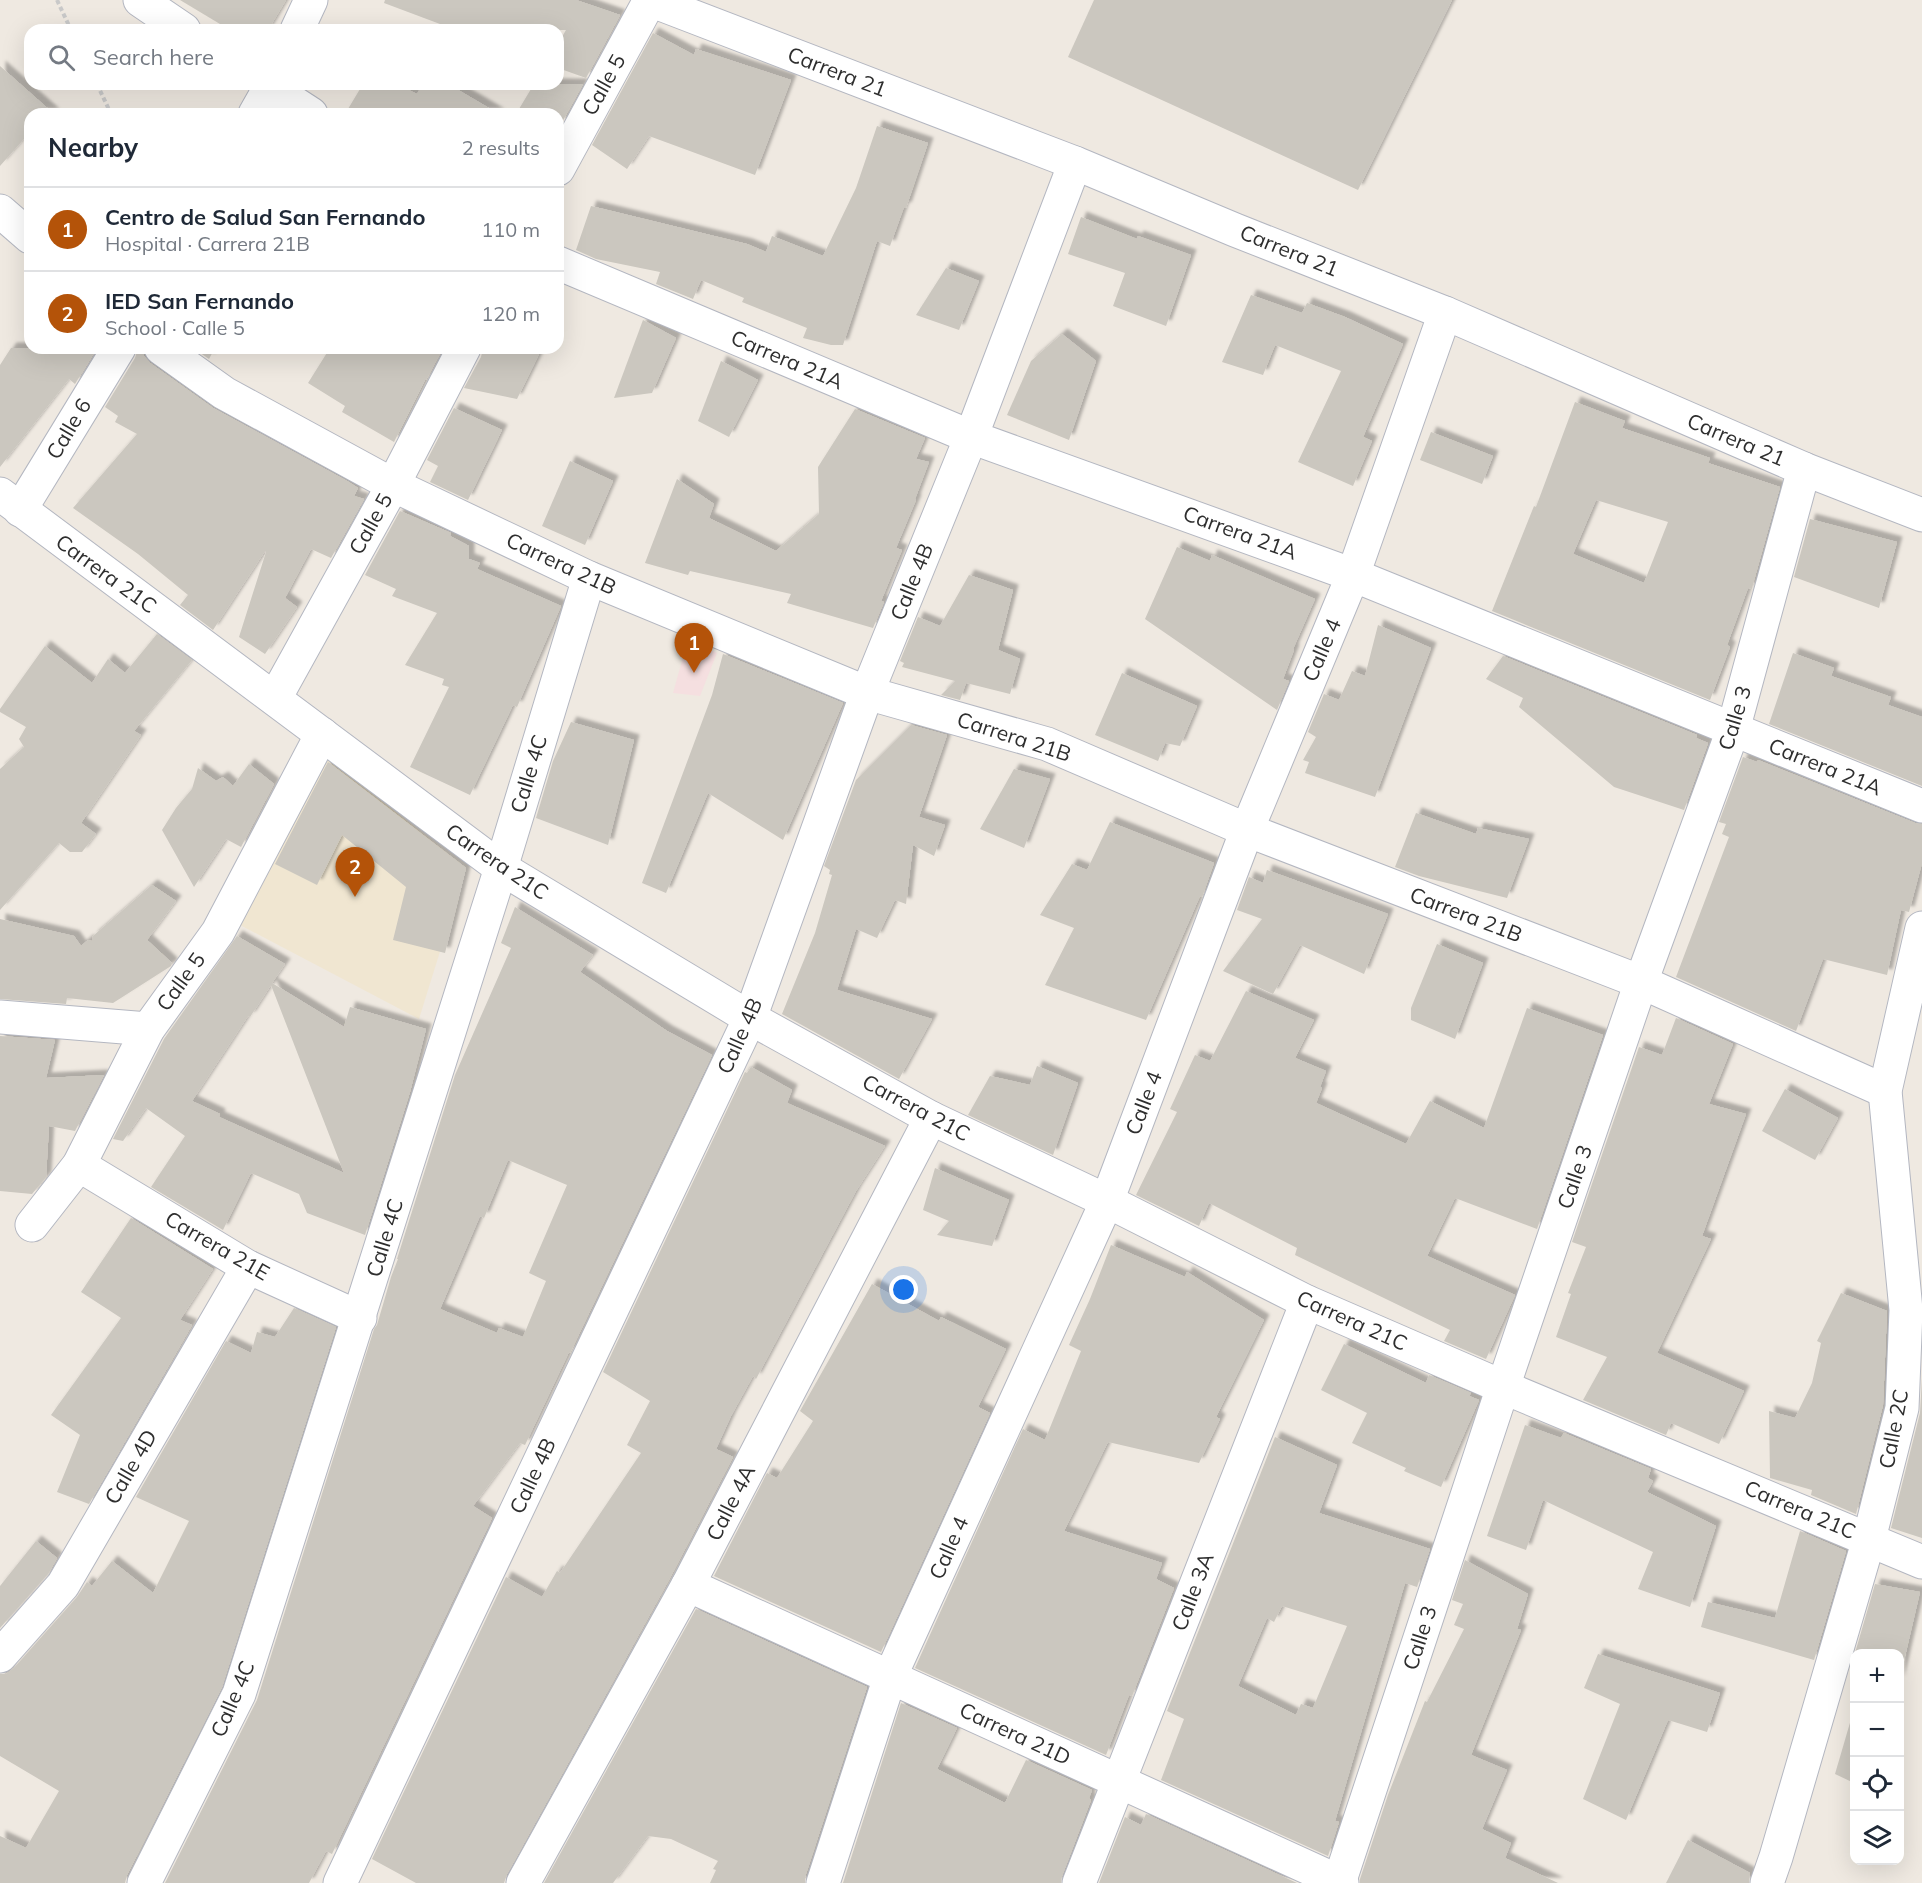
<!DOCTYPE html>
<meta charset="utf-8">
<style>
body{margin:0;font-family:Mulish,sans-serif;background:#f6f6f7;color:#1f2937}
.controls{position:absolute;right:18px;bottom:18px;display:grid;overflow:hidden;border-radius:12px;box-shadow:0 6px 24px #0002}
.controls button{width:54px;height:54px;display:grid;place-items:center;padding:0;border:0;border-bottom:2px solid #e0e1e3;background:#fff;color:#1f2937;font:30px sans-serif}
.you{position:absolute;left:904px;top:1290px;width:21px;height:21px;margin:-15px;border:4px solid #fff;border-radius:50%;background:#1a73e8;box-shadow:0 0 0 9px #1a73e833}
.badge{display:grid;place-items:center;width:39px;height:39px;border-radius:50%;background:#b45309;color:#fff;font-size:20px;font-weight:700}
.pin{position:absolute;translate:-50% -50px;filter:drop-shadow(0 2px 3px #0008)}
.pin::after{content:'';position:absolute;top:32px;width:21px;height:18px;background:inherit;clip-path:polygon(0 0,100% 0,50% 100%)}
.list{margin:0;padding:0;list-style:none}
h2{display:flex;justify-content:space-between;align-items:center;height:78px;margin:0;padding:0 24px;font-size:26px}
h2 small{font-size:20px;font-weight:400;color:#747a83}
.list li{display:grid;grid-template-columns:39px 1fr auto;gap:18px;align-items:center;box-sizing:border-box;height:84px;padding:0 24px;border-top:2px solid #e0e1e3}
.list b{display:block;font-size:22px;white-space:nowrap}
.list p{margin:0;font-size:20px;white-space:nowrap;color:#747a83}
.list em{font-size:20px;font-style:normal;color:#747a83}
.icon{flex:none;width:33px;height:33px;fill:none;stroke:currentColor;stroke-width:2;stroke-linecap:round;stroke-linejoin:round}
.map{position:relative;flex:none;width:1922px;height:1883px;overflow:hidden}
.search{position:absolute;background:#fff;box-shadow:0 6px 24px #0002;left:24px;top:24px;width:540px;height:66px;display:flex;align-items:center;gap:15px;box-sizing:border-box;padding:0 21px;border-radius:18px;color:#747a83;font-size:22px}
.panel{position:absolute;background:#fff;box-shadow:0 6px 24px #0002;left:24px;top:108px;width:540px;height:246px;border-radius:18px}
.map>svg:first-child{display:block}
.education{fill:#f0e6d1}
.medical{fill:#f5dfe0}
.building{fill:#cbc7bf;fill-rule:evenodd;filter:url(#shadow)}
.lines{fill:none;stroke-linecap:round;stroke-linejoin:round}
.minor-casing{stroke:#b4b7c1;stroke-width:35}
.path{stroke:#c9c9c9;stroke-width:4;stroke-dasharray:4.5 3;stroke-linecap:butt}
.minor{stroke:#fff;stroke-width:33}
.labels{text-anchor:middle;stroke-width:5;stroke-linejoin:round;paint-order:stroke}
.street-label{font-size:21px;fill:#2e2e2e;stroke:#fff}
</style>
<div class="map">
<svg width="1922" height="1883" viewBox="0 0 1922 1883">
<defs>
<filter id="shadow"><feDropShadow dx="5.5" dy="-5.5" stdDeviation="1.5" flood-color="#0004"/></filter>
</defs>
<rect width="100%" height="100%" fill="#efe9e1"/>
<path class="education" d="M320,752l146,116 -47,151 -179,-94z"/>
<path class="medical" d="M688,639l29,14 -17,43 -27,-3z"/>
<g class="building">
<path d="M180,0h106l-18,30h-38z"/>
<path d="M385,0h191l44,15 -34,63 -28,-10v-24l8,-14h-110l-72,-27z"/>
<path d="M1094,0h358l-94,190 -290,-133z"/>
<path d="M653,33l41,22 2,-6 95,31 -36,95 -106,-39 -22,33 -35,-24z"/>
<path d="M0,66l54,48h-24v18l-30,34z"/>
<path d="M363,84h33l21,10 6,-10h25l51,30h-154z"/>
<path d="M534,84h49l-22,40 -3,-2v-8h-42z"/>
<path d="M877,126l51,17 -22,65 -2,-1 -14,39 -13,-5 -34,104h-12l-28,-7 4,-10 -65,-26 2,-4 -43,-18 -8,19 -37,-15 4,-12 -64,-13 -20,-9 15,-44 156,38 19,8 6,-16 51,20 33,-68z"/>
<path d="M1081,217l56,22 1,-3 53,19 -25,71 -53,-20 12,-33 -57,-19z"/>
<path d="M946,268l33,13 -20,49 -43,-15z"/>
<path d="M1251,295l51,18 5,-10 38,14 58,27 -40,93 9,4 -19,45 -55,-24 43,-91 -66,-26 -12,30 -41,-13z"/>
<path d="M643,320l33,18 -24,55 -38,5z"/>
<path d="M1062,334l34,27 -27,79 -62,-25 24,-54z"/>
<path d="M11,348h86l-22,36 -6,-5 -69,88v-102z"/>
<path d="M138,348h5l1,8 6,7 63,45 134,73 11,7 -4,8 10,3 -33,59 -20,-9 -26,49 12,9 -32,47 -26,-17 27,-85 -1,-1 -52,79 -33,-25 8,-10 -50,-41 -65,-46 64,-74 -22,-12 3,-6 -13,-9 30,-49z"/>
<path d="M193,348h22l-6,11z"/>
<path d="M330,348h113l-17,32h-1l-31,62 -52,-30 3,-6 -37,-23z"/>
<path d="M483,348h59l-25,51 -53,-11 17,-31z"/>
<path d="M721,361l37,19 -29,57 -31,-16z"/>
<path d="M1575,402l50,19 -3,7 88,30 -2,5 72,24 -27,97 -1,5 -4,-1 -21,57 3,2 -20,53 -218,-89 42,-105 2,1zM1596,500l72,22 -24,61 -71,-29z"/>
<path d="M454,408l48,22 -34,70 -38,-18 8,-16 -11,-6z"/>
<path d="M855,409l70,29 -9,21 13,3 -14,37 1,1 -20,48 6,2 -21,51 3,1 -11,26 -86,-25 4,-9 -101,-23 -2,4 -43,-12 32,-84 37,25 -5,14 67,33 43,-37 -1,-47z"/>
<path d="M1431,432l62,24 -11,28 -62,-24z"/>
<path d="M570,461l43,20 -28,64 -43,-19z"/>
<path d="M400,511l51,22 -1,3 19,10v13l11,4 -3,6 84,37 -44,101 -4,-2 -43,90 -60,-28 39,-80 -7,-2 2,-6 -39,-14 32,-52 -45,-17 4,-7 -31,-14z"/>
<path d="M1810,519l87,23 -18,66 -85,-31z"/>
<path d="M1177,547l33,14 2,-6 103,44 -22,50 1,1 -11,29 6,2 -12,29 -132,-91z"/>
<path d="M969,575l44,15 -15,60 22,9 -10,35 -44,-11 -6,17 -19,-5 14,-14 -53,-14 2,-4 -4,-2 18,-44 22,9z"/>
<path d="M1378,625l53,23 -56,149 -70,-24 4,-11 -6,-2 13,-23 -8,-5 16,-38 15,6 13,-29 13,5z"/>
<path d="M157,634l35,26 -58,71 7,4 -60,88 15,11 -14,18h-12l-11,-9 -59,67v-141l24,-22 -5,-8 7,-12 -26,-15v-3l45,-63 47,37 16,-24 17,14z"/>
<path d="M1793,653l41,15 -3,8 60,21 -3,8 34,12v69l-153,-62z"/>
<path d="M723,654l120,49 -60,137 -75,-47 -42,100 -24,-10 70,-188z"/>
<path d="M1503,656l194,79 -1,3 12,5 -24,67 -70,-23 -95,-80 4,-9 -37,-19z"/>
<path d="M1122,673l75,33 -17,40 -15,-3 -7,18 -63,-26z"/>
<path d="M571,722l63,18 -26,105 -72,-27 17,-57z"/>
<path d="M911,725l36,10 -28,82 26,8 -11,31 -21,-11 -7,59 -11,-4 -18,38 -21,-9 -19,61 95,29 -33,60 -117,-65 33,-81 17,-58 -3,-1 1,-4 -6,-4 32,-86z"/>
<path d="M1743,757l14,5 1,-2 157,63 7,1v39l-13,49 -8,-2 -14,65 -64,-16 -27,72 -120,-54 53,-140 -7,-3 4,-10 -7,-2z"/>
<path d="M328,762l138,106 -21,85 -52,-13 13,-53 -64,-52 -25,50 -42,-21z"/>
<path d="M249,764l25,20 -33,63 -15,-8 -32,48 -32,-57 14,-22 16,-19 6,-21 18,13 7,-4 10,9z"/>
<path d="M1014,769l36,10 -26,69 -44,-19z"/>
<path d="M1416,813l60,21 2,-6 51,11 -22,59 -88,-22 -24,-9z"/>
<path d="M1110,822l104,41 -12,34 -2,-1 -54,124 -101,-35 29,-57 -34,-13 32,-51 15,6z"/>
<path d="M1267,870l121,44 -24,60 -64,-29 -27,49 -50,-23 39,-52 -25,-9 12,-33 14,6z"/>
<path d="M152,885l24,16 -29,39 25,23 -1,3 -58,37 -46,-5 -1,6 -66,-5v-80l74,17 7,10 7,-6 4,1 1,-5z"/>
<path d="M515,907l78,48 -13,17 87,59 45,24 -142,298 -1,-1 -44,93 -5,-2 -47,63 19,12 -160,336 -6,-3 -17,32h-144l92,-183 117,-371 3,-4 14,-48 7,-18h-1l58,-184 56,-127 -10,-5zM508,1160l59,25 -38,88 17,8 -23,56 -24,-9 -2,5 -57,-24 40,-93 4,2z"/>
<path d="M237,936l48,28 -13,19 72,44 6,-20 76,22 -16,63 -45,143 -58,-22 -8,-19 -48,-21 -28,57 -72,-43 34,-51 -39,-28 -23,33 -10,-2 51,-100zM271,985l40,103 33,85 -125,-56 1,-3 -28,-13 56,-85 2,1z"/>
<path d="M1437,944l46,19 -28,76 -44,-19v-12z"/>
<path d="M1246,991l68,29 -19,38 31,13 -6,16 2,1 -6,15 90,41 24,-43 54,27 43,-120 76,27 -66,194 -82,-31 -28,58 88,39 -29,64 -42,-18 6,-11 -155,-75 2,-7 -88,-45 -10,23 -63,-31 41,-83 -7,-3 25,-54 15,6z"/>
<path d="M1676,1018l57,26 -24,60 37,10 -44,122 9,3 -54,114 87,38 -25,53 -48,-21 -5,12 -83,-35 24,-43 -51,-20 15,-43 -3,-1 18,-46 -14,-5 67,-195 23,8z"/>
<path d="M0,1036l55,4 -9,38 58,-3 -29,56 -26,-5 -3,51 -14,17 -32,-3z"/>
<path d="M1037,1066l41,17 -25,72 -85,-40 22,-39 40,9z"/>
<path d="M751,1067l41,23 -5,13 98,43 -29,45 -100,188 -3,-3 -22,40 -15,33 17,8 -62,119 -164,298 -3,9h-88l-44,-24 134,-282 36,20 15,-26 3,2 81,-120 -14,-8 23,-44 -47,-29 142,-300 2,1z"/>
<path d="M1785,1089l53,29 -23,42 -53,-29z"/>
<path d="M935,1168l74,32 -17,46 -55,-11 12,-14 -26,-11z"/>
<path d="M131,1218l82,51 -33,51 12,5 -103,179 -32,-12 23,-57 -29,-20 70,-97 -40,-26z"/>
<path d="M1111,1245l74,32 2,-5 77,48 -48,97 4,2 -21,44 -91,-21 -44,89 98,32 -6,16 18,9 -42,108 -3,-1 -23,60 -191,-87 108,-239 22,11 36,-89 -12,-6 21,-46z"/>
<path d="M872,1284l67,37 2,-4 65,32 -28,58 12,6 -109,239 -167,-76 53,-103 10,5 36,-57 -13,-10z"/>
<path d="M1841,1293l46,18 -4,94 -27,109 -45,-19 1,-5 -42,-12 -1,-67 26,7 17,-35 9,-40 -4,-2z"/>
<path d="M294,1308l42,19 -114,360 -95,188 -2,8h-125v-47l26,12 33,-57 -59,-35v-82h6l8,-6 63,-71 10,-15 5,4 20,-25 41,32 36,-72 -53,-24 90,-156 25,12 6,-21 18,5z"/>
<path d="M1344,1344l82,39 3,-8 42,18 -2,3 10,4 -38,87 -37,-16 2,-3 -54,-25 15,-30 -46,-23z"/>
<path d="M1922,1378v160l-31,-10 29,-115z"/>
<path d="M1525,1425l36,13 3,-5 87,36 -3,9 5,3 -6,11 69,34 -26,81 -52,-18 15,-37 -110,-52 -17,50 -39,-14z"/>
<path d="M1275,1437l62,28 -18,48 111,36 -13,38 -12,-4 -70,238 4,1 -11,34 -167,-76 23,-61 -17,-8zM1282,1606l65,20 -34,82 -12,-4 -5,11 -58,-29 29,-68 7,4z"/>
<path d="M1800,1531l46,20 -32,109 -113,-33 7,-25 67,16z"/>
<path d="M36,1541l21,17 -9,16 -48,54v-42z"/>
<path d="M1465,1560l63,34 -11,35 4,1 -50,125 36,15 -25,59 29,14 -6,15 53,25h-198v-4l28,-84 37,-94 2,1 37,-73 -10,-4 9,-21 -11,-4z"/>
<path d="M1875,1584l45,8 -21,90v-29h-44z"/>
<path d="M696,1609l171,78 -62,190v6h-95l6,-13 -3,-1 5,-8 -47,-22 -23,-3 -35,47h-69z"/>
<path d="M1598,1654l122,39 -13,39 -39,-12 -42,100 -43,-21 37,-95 -36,-16z"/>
<path d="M901,1703l56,25 -20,41 68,34 21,-43 66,30 -3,8 2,2 -29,76 -1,7h-218z"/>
<path d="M1854,1709v74l-19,-9z"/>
<path d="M1146,1814l151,69h-198l26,-66 16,8z"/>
<path d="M1688,1840l62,33 -1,10h-83z"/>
</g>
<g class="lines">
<g class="minor-casing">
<g id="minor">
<path d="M140,0l44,30"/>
<path d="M650,0l425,163 160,67 210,83 359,156 118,46"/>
<path d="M297,30l14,-30"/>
<path d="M265,84l46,30"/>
<path d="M255,114l17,-30"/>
<path d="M558,169l92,-169"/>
<path d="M0,211l30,26"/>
<path d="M558,263l413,174 382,138 569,231"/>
<path d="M161,348l63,45 169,92 196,93 278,115 180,51 200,86 394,152 244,109"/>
<path d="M0,494l501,374 249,150 181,100 176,83 200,101 196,85 419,175"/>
<path d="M20,510l99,-162"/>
<path d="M275,698l118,-213 71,-137"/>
<path d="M0,1017l148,12"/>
<path d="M79,1165l169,102 112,51"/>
<path d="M32,1225l47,-60 69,-136 70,-97 104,-198"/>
<path d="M688,1585l654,298"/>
<path d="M0,1656l63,-71 185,-318"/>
<path d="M144,1883l95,-189 262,-826 88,-290"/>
<path d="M340,1883l410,-865 117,-325 104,-256 104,-274"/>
<path d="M523,1883l165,-298 243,-467"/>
<path d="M823,1883l67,-206 217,-476 140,-371 106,-255 92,-262"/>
<path d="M1079,1883l228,-581"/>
<path d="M1339,1883l164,-496 138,-405 92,-252 71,-261"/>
<path d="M1767,1883l9,-26 93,-318 33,-131 4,-98 -21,-219 37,-163"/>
</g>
</g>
<g class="path">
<path d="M57,0l14,30"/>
<path d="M97,84l14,30"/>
</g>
<use href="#minor" class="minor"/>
</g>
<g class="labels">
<g class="street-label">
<text transform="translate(837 72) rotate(21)" y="7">Carrera 21</text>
<text transform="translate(604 85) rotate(-61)" y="7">Calle 5</text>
<text transform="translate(1289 251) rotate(22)" y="7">Carrera 21</text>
<text transform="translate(787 360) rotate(23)" y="7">Carrera 21A</text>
<text transform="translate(69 429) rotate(-59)" y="7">Calle 6</text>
<text transform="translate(1736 440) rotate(23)" y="7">Carrera 21</text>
<text transform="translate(371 524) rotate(-61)" y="7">Calle 5</text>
<text transform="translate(1240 533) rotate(20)" y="7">Carrera 21A</text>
<text transform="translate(561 564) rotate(25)" y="7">Carrera 21B</text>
<text transform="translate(106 574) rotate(36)" y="7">Carrera 21C</text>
<text transform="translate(912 582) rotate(-68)" y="7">Calle 4B</text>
<text transform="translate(1322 650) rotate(-67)" y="7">Calle 4</text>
<text transform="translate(1735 718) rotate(-73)" y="7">Calle 3</text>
<text transform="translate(1014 737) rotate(18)" y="7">Carrera 21B</text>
<text transform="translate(1825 767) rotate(22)" y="7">Carrera 21A</text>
<text transform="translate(529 774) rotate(-73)" y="7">Calle 4C</text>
<text transform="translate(497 862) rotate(34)" y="7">Carrera 21C</text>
<text transform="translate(1466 915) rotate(21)" y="7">Carrera 21B</text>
<text transform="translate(181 982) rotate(-54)" y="7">Calle 5</text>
<text transform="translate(740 1036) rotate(-66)" y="7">Calle 4B</text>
<text transform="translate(1144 1103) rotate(-69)" y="7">Calle 4</text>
<text transform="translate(916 1108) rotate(28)" y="7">Carrera 21C</text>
<text transform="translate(1575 1177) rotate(-71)" y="7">Calle 3</text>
<text transform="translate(385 1238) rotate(-73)" y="7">Calle 4C</text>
<text transform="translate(217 1246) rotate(30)" y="7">Carrera 21E</text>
<text transform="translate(1352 1321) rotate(24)" y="7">Carrera 21C</text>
<text transform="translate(1894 1429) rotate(-79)" y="7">Calle 2C</text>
<text transform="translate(131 1467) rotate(-60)" y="7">Calle 4D</text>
<text transform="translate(533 1476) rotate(-65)" y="7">Calle 4B</text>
<text transform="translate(731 1503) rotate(-63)" y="7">Calle 4A</text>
<text transform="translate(1800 1510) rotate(23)" y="7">Carrera 21C</text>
<text transform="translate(949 1548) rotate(-66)" y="7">Calle 4</text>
<text transform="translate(1193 1592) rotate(-69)" y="7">Calle 3A</text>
<text transform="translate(1420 1638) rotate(-72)" y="7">Calle 3</text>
<text transform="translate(233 1699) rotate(-67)" y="7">Calle 4C</text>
<text transform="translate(1015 1734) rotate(25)" y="7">Carrera 21D</text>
</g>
</g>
</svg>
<div class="controls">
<button>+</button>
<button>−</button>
<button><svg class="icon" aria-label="locate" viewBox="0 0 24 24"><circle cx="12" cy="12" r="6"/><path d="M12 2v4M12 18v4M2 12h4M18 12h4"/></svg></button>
<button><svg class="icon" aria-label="layers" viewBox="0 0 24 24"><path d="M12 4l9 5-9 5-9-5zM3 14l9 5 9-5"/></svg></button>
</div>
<div class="you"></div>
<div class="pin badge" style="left:694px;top:673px">1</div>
<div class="pin badge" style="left:355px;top:897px">2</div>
<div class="search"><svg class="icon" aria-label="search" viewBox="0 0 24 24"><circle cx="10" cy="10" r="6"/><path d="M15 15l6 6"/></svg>Search here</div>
<section class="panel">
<h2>Nearby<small>2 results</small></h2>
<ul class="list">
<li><span class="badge">1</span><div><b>Centro de Salud San Fernando</b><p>Hospital · Carrera 21B</p></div><em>110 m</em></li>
<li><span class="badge">2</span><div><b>IED San Fernando</b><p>School · Calle 5</p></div><em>120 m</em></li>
</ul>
</section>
</div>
